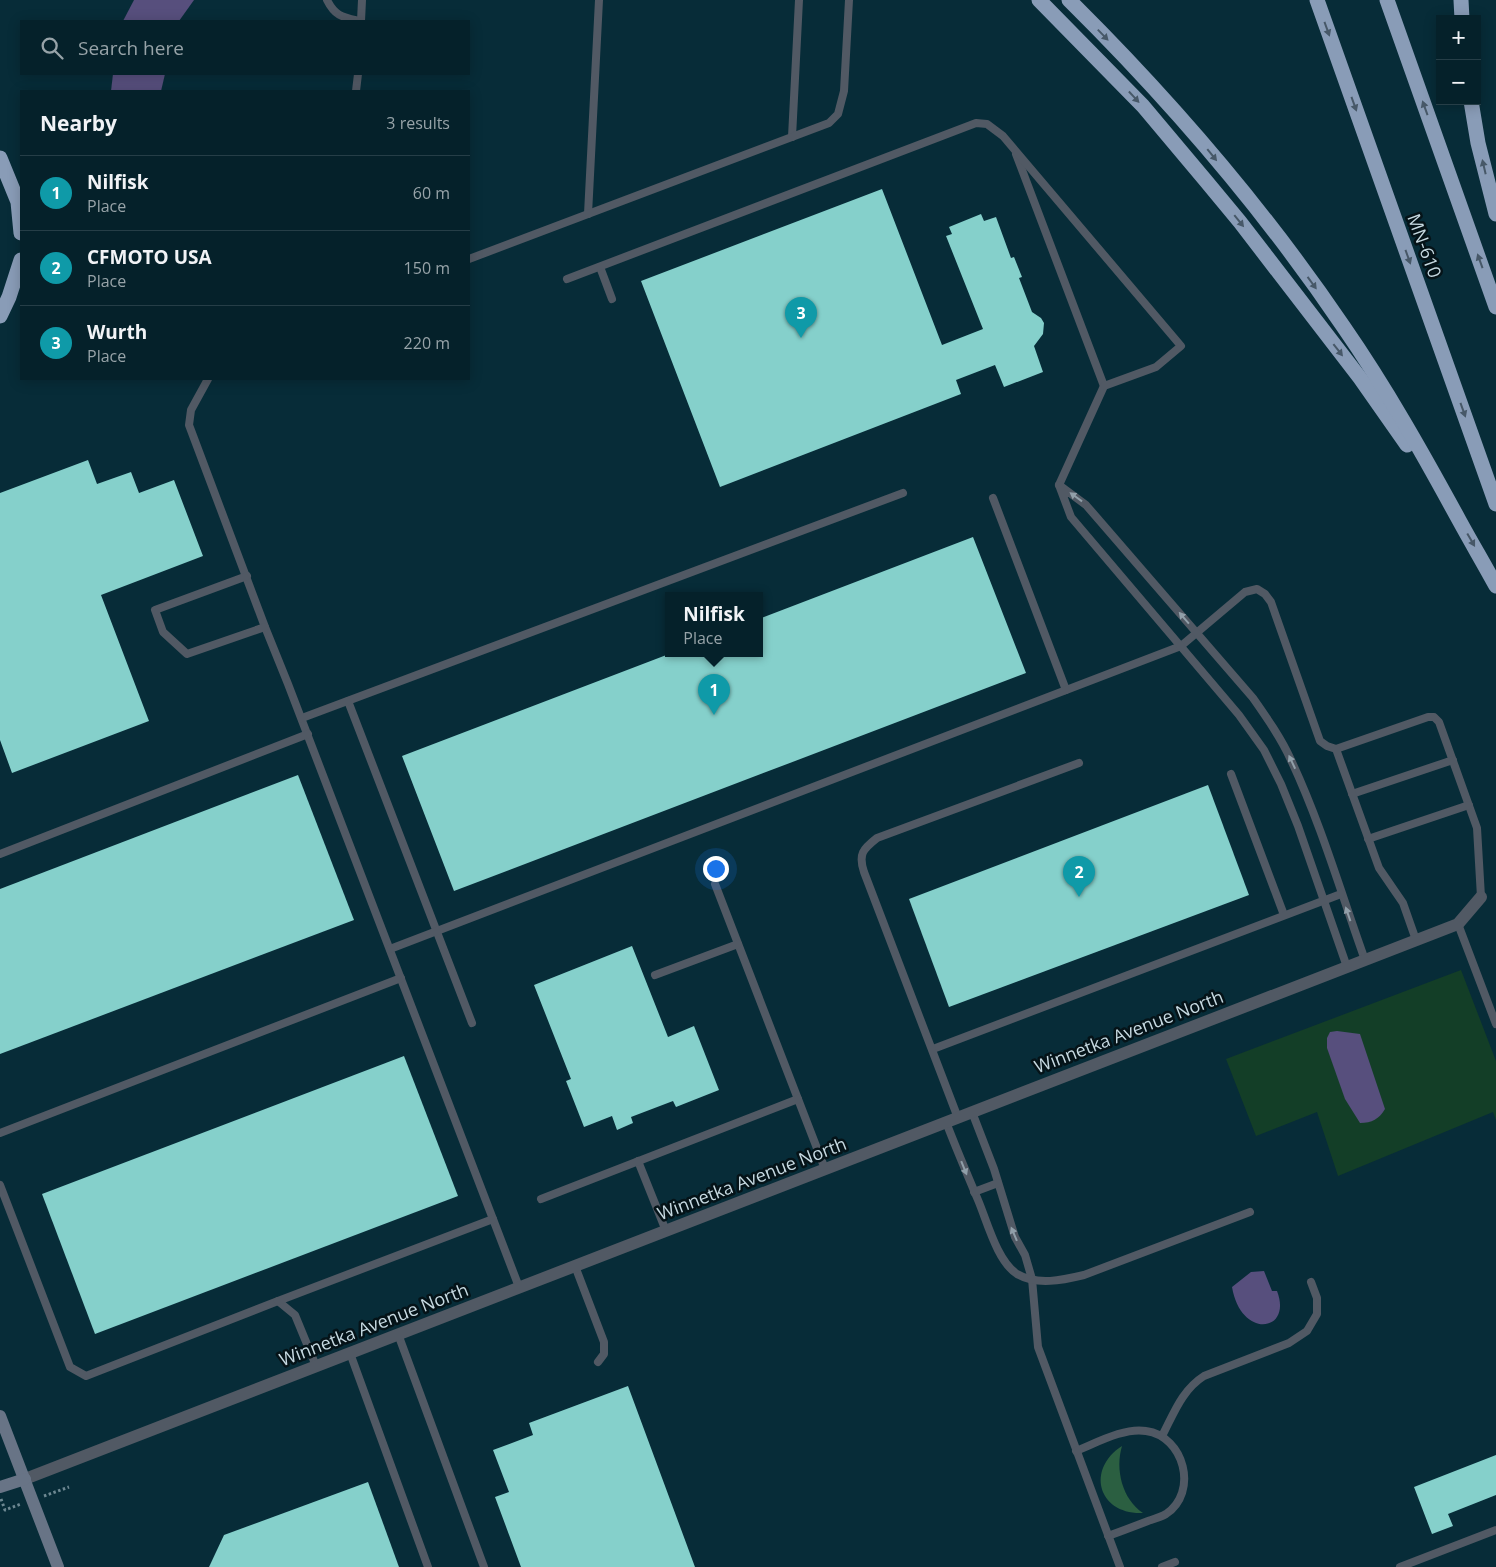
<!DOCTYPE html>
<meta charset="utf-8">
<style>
body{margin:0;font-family:"Open Sans",sans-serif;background:#0e2932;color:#f1f3f6}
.controls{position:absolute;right:15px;top:15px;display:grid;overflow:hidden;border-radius:0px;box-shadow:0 2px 12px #0003}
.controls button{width:45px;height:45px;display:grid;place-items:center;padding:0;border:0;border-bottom:1px solid #263e47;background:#05212a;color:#f1f3f6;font:25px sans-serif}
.you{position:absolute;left:715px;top:868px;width:18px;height:18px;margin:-12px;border:4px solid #fff;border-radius:50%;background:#1a73e8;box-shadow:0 0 0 8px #1a73e833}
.badge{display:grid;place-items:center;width:32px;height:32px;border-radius:50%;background:#db2777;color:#fff;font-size:16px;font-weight:700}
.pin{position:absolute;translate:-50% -41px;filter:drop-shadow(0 1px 2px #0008)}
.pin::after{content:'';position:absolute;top:26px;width:18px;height:15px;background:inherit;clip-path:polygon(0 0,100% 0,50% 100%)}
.popup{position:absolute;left:665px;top:592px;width:98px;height:65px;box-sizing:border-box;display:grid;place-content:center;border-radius:0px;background:#05212a;filter:drop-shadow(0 1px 4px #0005);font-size:16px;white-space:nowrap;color:#97a3a8}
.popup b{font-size:19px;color:#f1f3f6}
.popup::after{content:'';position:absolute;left:50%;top:100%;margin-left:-10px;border:10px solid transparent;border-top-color:#05212a}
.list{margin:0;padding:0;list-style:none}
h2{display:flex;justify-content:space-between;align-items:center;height:65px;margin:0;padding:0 20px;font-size:21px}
h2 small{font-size:16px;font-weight:400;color:#97a3a8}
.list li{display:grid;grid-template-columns:32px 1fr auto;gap:15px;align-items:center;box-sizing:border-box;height:75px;padding:0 20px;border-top:1px solid #263e47}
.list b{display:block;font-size:19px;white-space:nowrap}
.list p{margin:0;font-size:16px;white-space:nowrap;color:#97a3a8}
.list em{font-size:16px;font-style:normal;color:#97a3a8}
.icon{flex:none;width:28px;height:28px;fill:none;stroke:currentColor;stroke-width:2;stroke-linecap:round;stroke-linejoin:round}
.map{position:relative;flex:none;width:1496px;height:1567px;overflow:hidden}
.search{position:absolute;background:#05212a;box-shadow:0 2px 12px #0003;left:20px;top:20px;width:450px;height:55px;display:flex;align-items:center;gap:12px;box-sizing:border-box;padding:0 18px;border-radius:0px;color:#97a3a8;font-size:19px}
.panel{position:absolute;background:#05212a;box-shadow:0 2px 12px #0003;left:20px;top:90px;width:450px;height:290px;border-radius:0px}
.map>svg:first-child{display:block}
.green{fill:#133e27}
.forest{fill:#2b5f41}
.water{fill:#574f7d}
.building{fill:#85d0cb}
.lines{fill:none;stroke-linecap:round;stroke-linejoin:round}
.path{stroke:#6d8892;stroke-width:3;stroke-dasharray:2.5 2.5;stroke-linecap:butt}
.lane{stroke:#515964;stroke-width:8}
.street{stroke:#515964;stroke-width:12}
.secondary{stroke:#687486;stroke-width:12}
.highway{stroke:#899cb7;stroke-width:15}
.oneway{fill:#475868}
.oneway2{fill:#919fa9}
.labels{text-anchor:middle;stroke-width:5;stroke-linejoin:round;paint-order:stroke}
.street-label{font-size:18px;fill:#c6d9e1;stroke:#051318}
</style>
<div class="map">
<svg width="1496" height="1567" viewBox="0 0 1496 1567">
<rect width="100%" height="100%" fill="#072c38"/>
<path class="green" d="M1461,970l35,91v59l-3,-8 -155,64 -21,-64 -61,24 -30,-77z"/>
<path class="forest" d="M1122,1446c-7,23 0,53 21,67 -44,2 -58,-43 -21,-67z"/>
<g class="water">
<path d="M134,0h60l-15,21h-56z"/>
<path d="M113,74h52l-4,17h-50z"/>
<path d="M1337,1031l23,3 25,75c-6,10 -13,14 -25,14l-15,-24 -18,-51v-10l3,-6z"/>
<path d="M1264,1271l8,20h5c16,41 -36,49 -45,-4l19,-15z"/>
</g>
<g class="building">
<path d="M882,189l60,156 41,-16 -37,-93 6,-2 -3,-7 32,-13 3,7 12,-4 15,41 3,-1 8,20 -3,1 13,34 9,6 3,5 -1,11 -9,12 9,26 -39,15 -9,-22 -39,15 5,14 -241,93 -79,-206z"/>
<path d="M88,460l9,24 34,-12 8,21 35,-13 29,76 -102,39 48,126 -137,52 -12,-33v-247z"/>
<path d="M973,537l53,136 -572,218 -52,-135 267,-102h90v-35z"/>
<path d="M298,775l56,145 -354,134v-165z"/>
<path d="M1208,785l41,110 -300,112 -40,-108z"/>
<path d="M632,946l36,91 26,-11 25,64 -43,17 -3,-6 -42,16 2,6 -16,7 -5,-14 -28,11 -18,-46 5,-2 -37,-94z"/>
<path d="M404,1056l54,140 -363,138 -53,-140z"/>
<path d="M628,1386l67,181h-174l-26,-70 14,-5 -16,-42 40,-15 -4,-12z"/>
<path d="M1496,1455v40l-48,19 5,12 -21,8 -18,-47z"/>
<path d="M368,1482l31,85h-190l15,-32z"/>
</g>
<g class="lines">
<g class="path">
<path d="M44,1496l25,-9"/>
<path d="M1,1499l4,11 16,-6"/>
</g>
<g class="lane">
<path d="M327,0c8,16 15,17 32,21"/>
<path d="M361,21l1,-21"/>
<path d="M356,91l2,-17"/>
<path d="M792,137l7,-137"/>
<path d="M1016,154l88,232"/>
<path d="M588,214l11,-214"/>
<path d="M469,259l360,-136 9,-9 6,-23 5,-91"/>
<path d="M600,267l12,32"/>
<path d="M567,279l409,-156 11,1 16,12 178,210 -25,21 -52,19 -45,99"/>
<path d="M208,379l-17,31 -2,15 76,202 23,57 231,603"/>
<path d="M993,498l73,192"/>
<path d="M247,576l-92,34 8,22 24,22 78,-27"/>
<path d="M348,701l124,322"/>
<path d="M302,718l601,-225"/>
<path d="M1336,749l92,-32h6l5,5 38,106 4,69"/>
<path d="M1231,774l53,141"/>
<path d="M1352,794l101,-34"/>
<path d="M1368,839l101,-34"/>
<path d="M0,854l308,-120"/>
<path d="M715,884l110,285"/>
<path d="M1458,924l38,100"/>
<path d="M390,949l791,-303 64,-54 12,-3 8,5 6,8 49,139 7,5 9,3 43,119 24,35 13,37"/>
<path d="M1347,967l-49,-141 -17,-42 -17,-34 -25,-35 -168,-198 -12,-32 27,20 167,193c14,20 28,40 38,62 30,64 50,133 74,200"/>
<path d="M655,975l83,-31"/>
<path d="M933,1049l408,-155"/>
<path d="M972,1112l22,57 21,68 10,18 7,24 6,68 82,220"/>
<path d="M958,1118l-94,-246c-6,-18 -1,-23 13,-34l202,-75"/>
<path d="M946,1122c10,26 21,52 32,78 9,21 19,61 39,74 20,12 46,6 67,1l166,-63"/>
<path d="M0,1133l401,-155"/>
<path d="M638,1161l28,70"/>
<path d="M0,1185l70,182 16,9 192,-75 17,14 21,51"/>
<path d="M974,1192l24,-9"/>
<path d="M541,1199l257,-100"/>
<path d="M575,1266l29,76v12l-6,8"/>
<path d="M278,1301l215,-82"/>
<path d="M398,1334l86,233"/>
<path d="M350,1353l78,214"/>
<path d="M1162,1436c12,-23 20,-46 42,-60l85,-33 18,-12 10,-17v-16l-6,-16"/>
<path d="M1076,1451c20,-8 49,-24 70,-20 38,5 53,61 20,83 -5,3 -12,5 -18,7 -13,5 -26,10 -40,15"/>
<path d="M1162,1567l13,-5"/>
<path d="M1400,1567l96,-37"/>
</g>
<path class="street" d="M25,1479l1433,-555 23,-27"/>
<g class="secondary">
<path d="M0,1416l58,151"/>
<path d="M0,1487l25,-8"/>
</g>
<g class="highway">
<path d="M1039,0l104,106 63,75 34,41 120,156 47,67"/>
<path d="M1069,0c101,100 194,208 274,326 43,62 80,128 116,194 12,22 25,44 37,66"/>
<path d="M1317,0l179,504"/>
<path d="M1387,0l109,307"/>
<path d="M1461,0l1,19"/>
<path d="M1471,101l7,42 18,71"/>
<path d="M0,158l18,44 3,31"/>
<path d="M0,316l9,-19 12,-37"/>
</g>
</g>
<defs><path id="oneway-solid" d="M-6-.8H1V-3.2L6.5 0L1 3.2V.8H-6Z" transform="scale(1.25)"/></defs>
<g class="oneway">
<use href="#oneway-solid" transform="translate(1327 29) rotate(70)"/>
<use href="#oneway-solid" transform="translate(1103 35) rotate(46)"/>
<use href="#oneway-solid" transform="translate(1134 97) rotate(47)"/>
<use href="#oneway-solid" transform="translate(1354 104) rotate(70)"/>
<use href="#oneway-solid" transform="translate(1425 108) rotate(-110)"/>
<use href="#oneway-solid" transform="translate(1212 155) rotate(51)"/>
<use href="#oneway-solid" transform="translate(1484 167) rotate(-103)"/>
<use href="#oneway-solid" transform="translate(1239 221) rotate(51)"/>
<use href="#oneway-solid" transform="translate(1408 257) rotate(70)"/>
<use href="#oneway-solid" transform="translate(1480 261) rotate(-110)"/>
<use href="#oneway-solid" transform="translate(1312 283) rotate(54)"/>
<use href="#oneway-solid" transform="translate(1338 350) rotate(52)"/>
<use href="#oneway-solid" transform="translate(1463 410) rotate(70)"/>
<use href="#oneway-solid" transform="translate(1471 540) rotate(60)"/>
</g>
<g class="oneway2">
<use href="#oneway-solid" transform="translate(1076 497) rotate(-144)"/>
<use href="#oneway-solid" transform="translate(1184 618) rotate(-131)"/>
<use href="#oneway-solid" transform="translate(1292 762) rotate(-115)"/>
<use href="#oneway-solid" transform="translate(1348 914) rotate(-109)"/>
<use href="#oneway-solid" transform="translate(964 1168) rotate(68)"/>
<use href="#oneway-solid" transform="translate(1014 1234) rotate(-113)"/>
</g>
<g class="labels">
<g class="street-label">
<text transform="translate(1424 246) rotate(70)" y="6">MN-610</text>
<text transform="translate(1129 1032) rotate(-21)" y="6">Winnetka Avenue North</text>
<text transform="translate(752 1179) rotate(-21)" y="6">Winnetka Avenue North</text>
<text transform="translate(374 1325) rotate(-21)" y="6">Winnetka Avenue North</text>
</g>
</g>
</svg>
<div class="controls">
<button>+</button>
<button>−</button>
</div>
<div class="you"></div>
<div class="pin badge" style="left:714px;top:715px;background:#0f9aa8">1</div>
<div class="popup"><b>Nilfisk</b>Place</div>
<div class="pin badge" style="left:1079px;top:897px;background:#0f9aa8">2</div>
<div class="pin badge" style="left:801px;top:338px;background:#0f9aa8">3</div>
<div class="search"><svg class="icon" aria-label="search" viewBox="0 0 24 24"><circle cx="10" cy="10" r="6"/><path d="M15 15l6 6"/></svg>Search here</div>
<section class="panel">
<h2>Nearby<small>3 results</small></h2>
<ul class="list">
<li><span class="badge" style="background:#0f9aa8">1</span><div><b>Nilfisk</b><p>Place</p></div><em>60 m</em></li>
<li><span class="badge" style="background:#0f9aa8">2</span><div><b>CFMOTO USA</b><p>Place</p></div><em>150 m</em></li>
<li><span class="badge" style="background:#0f9aa8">3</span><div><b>Wurth</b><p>Place</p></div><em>220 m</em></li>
</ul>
</section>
</div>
